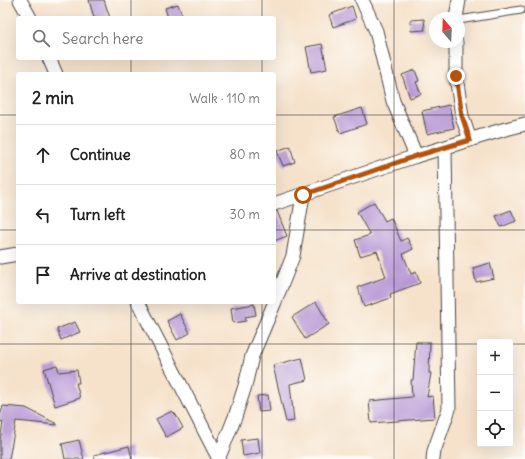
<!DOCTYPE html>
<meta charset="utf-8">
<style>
body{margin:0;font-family:Delius,sans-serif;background:#f6f6f6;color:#222}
.controls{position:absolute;right:12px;bottom:12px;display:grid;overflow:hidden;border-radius:4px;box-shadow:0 4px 16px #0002}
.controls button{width:36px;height:36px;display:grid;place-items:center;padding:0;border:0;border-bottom:1px solid #e0e0e0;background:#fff;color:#222;font:20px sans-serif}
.compass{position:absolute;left:429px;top:12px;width:36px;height:36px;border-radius:50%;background:#fff;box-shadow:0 4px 16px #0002;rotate:341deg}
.stop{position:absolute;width:12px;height:12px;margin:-9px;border:3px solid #b45309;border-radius:50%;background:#fff}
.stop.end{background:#b45309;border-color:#fff;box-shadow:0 1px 4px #0008}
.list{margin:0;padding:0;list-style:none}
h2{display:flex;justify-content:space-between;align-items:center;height:52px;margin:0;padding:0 16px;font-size:17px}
h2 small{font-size:13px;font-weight:400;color:#767676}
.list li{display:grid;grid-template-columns:26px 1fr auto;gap:12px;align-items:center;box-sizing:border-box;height:60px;padding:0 16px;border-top:1px solid #e0e0e0}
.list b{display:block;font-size:15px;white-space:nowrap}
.list em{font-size:13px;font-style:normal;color:#767676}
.icon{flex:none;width:22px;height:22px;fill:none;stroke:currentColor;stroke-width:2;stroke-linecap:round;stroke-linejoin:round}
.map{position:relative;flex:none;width:525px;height:459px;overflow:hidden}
.search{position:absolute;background:#fff;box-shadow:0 4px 16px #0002;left:16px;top:16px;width:260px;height:44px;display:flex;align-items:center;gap:10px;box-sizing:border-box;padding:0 14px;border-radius:4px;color:#767676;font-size:15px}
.panel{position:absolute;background:#fff;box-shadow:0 4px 16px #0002;left:16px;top:72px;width:260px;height:232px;border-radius:4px}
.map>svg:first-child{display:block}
.building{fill:#b898d6}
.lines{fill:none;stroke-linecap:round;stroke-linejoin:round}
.lane-casing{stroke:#494643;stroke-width:9}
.street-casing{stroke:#494643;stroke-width:15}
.lane{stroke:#fff;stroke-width:7}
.street{stroke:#fff;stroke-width:13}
.route{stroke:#b45309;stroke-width:5}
.grid{fill:none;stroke:#2b2b2b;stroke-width:1;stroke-opacity:0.55}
</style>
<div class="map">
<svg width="525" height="459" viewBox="0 0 525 459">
<rect width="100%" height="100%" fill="#fdfcf7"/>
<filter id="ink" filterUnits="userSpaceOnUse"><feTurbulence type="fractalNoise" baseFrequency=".025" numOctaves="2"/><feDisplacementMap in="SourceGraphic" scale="8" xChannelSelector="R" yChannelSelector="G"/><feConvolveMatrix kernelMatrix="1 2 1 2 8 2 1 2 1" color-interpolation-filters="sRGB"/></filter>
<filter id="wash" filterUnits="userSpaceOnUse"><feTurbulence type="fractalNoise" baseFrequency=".012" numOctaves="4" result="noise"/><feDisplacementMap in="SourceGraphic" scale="16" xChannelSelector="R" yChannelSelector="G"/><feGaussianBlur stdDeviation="0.9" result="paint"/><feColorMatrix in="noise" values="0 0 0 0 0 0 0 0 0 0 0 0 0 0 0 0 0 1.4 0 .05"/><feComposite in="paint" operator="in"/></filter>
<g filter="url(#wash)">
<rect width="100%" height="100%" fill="#f6e2cb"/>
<g id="blocks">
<g class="building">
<path d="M89,0h15l6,18h-16z"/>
<path d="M178,4l5,14h-15l-3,-10z"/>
<path d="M352,6l4,13 -23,8 -4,-12z"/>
<path d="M424,19l1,11 -14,1 -1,-11z"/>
<path d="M322,44l5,25 -16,3 -5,-25z"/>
<path d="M415,70l4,11 -3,1 5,12 -11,4 -8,-23z"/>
<path d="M449,105l5,23 -27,6 -5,-23z"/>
<path d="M362,108l5,16 -27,9 -6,-16z"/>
<path d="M290,146l5,16 -12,4 -6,-15z"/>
<path d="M374,202l11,19 6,-3 10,23 6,-3 6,11 -10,5 8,20 5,-2 4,11 -30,11 1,4 -27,9 -6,-20 28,-10 -9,-26 -17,5 -5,-16 15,-5 -13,-23z"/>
<path d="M511,210l5,11 -15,6 -5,-11z"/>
<path d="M277,211l10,25 -13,5v-29z"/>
<path d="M490,263l4,15 -18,4 -3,-14z"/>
<path d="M316,302l13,22 -24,15 -13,-22z"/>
<path d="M254,304l2,11 -11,2 1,4 -13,2 -2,-15z"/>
<path d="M180,314l10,19 -13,7 -10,-19z"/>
<path d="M75,322l5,10 -19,8 -4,-11z"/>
<path d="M416,342h14l-1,31h2l-4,24 6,-1 2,22 -64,5 -2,-22 43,-4 -1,-17h2z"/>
<path d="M302,358l5,22 -17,4 4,37 -8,1 -13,-57z"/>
<path d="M57,365l2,7 18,-2 2,13h-3l4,15 -25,8 -11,-37z"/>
<path d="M268,395l2,16 -11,1 -2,-16z"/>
<path d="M3,406l23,2 31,16v1l-41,-4 -7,38h-9v-18l3,-19 -3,-1v-5z"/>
<path d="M172,411l4,4 7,13 -17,9 -10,-18z"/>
<path d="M258,438l2,15 -17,3 -2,-16z"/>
<path d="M79,440l5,19h-19l-3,-15z"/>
<path d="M129,446l3,13h-37l-1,-4z"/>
</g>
</g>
</g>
<g filter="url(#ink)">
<use href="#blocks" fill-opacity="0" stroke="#494643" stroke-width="1"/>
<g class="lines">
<g class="lane-casing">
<path id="lane" d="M459,20l62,-10"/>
</g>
<g class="street-casing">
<g id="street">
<path d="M20,0l10,18"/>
<path d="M362,0l14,31 17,70 23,55"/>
<path d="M456,18l3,-18"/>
<path d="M456,42v34l6,40 8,24"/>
<path d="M49,58l7,16"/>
<path d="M274,204l142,-48 86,-26 23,-6"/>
<path d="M0,257l18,-3"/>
<path d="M138,302l81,157"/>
<path d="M219,457l16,-40 10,-31 7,-30 22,-52 19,-48 10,-61"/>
<path d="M433,459l1,-8 15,-42 -4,-261"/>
</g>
</g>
<use href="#lane" class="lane"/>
<use href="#street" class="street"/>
</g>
</g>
<g class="lines" filter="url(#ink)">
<path class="route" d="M303,195l113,-39 54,-16 -8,-24 -6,-40"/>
</g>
<path class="grid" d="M131,0v18M262,0v18M394,0v459M131,58v16M262,58v16M0,115h18M274,115h251M0,230h18M274,230h251M131,302v157M262,302v157M0,344h480M510,344h15"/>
</svg>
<div class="controls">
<button>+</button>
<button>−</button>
<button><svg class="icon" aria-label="locate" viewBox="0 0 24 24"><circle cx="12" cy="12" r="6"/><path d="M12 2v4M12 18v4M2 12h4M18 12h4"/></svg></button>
</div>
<svg class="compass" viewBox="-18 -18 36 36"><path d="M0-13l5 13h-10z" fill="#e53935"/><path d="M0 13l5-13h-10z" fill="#767676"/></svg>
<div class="stop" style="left:303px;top:195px"></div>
<div class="stop end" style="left:456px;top:76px"></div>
<div class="search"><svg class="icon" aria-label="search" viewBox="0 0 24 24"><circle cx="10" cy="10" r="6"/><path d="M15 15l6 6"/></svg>Search here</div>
<section class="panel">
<h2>2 min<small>Walk · 110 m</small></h2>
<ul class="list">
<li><svg class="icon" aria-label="ahead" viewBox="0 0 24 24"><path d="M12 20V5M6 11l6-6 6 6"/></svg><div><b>Continue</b></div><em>80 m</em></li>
<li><svg class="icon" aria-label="left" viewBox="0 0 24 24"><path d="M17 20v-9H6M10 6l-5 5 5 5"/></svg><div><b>Turn left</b></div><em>30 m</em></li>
<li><svg class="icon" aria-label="arrive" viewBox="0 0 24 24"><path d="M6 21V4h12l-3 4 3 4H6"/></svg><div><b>Arrive at destination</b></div></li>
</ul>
</section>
</div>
